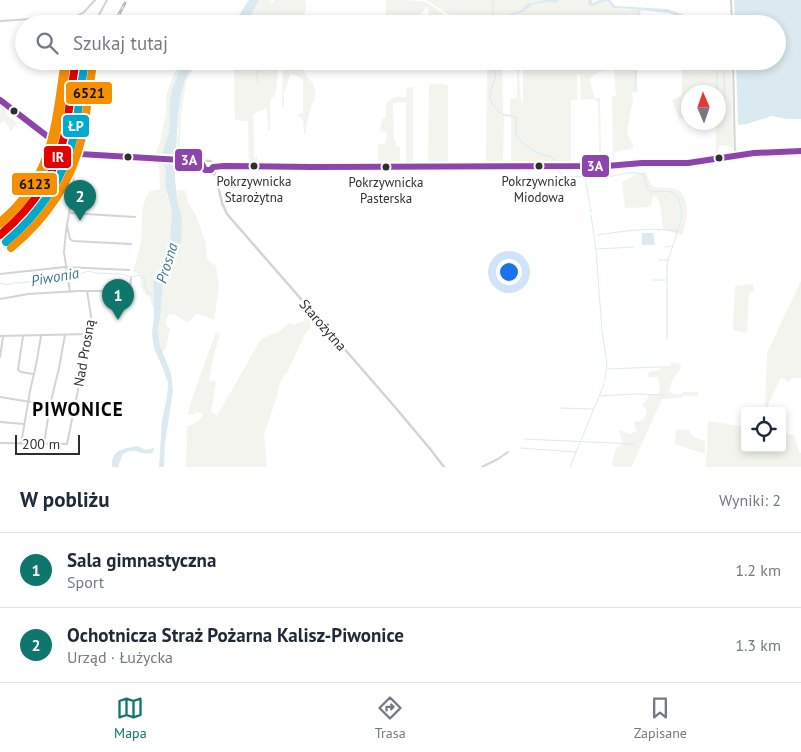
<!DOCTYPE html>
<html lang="pl">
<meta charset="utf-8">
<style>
body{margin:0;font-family:"PT Sans",sans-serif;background:#f6f6f7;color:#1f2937}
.controls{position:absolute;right:15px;bottom:15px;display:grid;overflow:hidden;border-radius:5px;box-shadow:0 2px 8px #0003}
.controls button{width:45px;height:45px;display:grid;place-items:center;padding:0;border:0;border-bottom:1px solid #e0e1e3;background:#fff;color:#1f2937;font:25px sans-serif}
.compass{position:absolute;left:681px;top:85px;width:45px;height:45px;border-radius:50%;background:#fff;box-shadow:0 2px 8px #0003;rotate:358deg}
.scale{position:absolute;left:15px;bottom:12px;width:65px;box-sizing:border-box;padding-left:5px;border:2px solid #2f2f2f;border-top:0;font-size:14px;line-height:18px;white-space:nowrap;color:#2f2f2f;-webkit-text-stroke:4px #fff;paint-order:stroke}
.you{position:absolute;left:508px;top:271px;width:18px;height:18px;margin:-12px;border:4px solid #fff;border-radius:50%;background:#1a73e8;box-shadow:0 0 0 8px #1a73e833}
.badge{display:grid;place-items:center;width:32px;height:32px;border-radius:50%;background:#0f766e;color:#fff;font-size:16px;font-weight:700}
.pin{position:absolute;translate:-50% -41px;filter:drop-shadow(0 1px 2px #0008)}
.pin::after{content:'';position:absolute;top:26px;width:18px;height:15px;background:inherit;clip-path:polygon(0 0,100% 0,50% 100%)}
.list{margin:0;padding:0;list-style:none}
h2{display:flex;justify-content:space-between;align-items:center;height:65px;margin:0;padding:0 20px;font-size:21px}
h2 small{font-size:16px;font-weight:400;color:#747a83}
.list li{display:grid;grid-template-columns:32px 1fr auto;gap:15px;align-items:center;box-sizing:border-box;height:75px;padding:0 20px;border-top:1px solid #e0e1e3}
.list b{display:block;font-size:19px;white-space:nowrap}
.list p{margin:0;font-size:16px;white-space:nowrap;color:#747a83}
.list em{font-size:16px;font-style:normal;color:#747a83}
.icon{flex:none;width:28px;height:28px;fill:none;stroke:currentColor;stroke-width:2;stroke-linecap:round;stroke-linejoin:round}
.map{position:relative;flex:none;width:801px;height:467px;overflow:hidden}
.search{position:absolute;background:#fff;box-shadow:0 2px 8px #0003;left:15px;right:15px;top:15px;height:55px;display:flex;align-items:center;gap:12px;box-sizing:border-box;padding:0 18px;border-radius:28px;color:#747a83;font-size:19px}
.sheet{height:215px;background:#fff}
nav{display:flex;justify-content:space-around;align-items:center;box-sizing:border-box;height:70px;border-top:1px solid #e0e1e3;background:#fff;font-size:14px;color:#747a83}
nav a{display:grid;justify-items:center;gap:2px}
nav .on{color:#0f766e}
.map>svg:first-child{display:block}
.green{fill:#f2f4ed}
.water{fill:#dbeaf0}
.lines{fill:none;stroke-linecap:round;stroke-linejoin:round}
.stream{stroke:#dbeaf0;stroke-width:1}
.minor{stroke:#d4d4d4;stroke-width:2}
.tertiary{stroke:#d4d4d4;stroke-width:2.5}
.rail-casing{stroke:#bbb;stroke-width:3}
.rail{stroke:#fff;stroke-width:1;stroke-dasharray:4;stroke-linecap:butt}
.bus-1-casing{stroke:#fff;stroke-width:10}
.bus-1{stroke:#8e44ad;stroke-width:6}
.rail-1-casing{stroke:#fff;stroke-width:11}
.rail-2-casing{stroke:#fff;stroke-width:11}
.rail-3-casing{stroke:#fff;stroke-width:11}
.rail-4-casing{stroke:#fff;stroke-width:11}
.rail-5-casing{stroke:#fff;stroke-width:11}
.rail-1{stroke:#e50000;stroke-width:8}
.rail-2{stroke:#00a9ce;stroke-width:8}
.rail-3{stroke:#f59002;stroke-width:8}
.rail-4{stroke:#f59002;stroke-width:8}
.rail-5{stroke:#f59002;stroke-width:8}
.bus-dot{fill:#2f2f2f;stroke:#fff;stroke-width:2}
.labels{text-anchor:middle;stroke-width:5;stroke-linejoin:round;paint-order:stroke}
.bus-label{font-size:13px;fill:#2f2f2f;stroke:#fff}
.street-label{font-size:14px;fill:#2f2f2f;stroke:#fff}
.water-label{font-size:15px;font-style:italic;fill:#42788c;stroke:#fff}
.district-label{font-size:19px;font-weight:bold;letter-spacing:1px;fill:#000;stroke:#fff}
.line-badge{stroke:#fff;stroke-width:2}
.badge-label{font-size:14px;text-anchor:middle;font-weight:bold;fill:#fff}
.pale-badge-label{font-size:14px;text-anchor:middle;font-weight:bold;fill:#111}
</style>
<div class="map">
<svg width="801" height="467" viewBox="0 0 801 467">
<rect width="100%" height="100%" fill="#fff"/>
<g class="green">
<path d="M259,0h12l-1,2h3l2,-2h30c3,10 -1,16 -7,24h-54l7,-9z"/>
<path d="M386,0c11,0 25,0 36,1 13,5 23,15 34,23h-3l-7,-5 -1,4 -16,1 -1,-17 -6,5 -9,9h-3l-11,3h-13z"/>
<path d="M427,0h118l-13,2 -11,8 -39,14h-20z"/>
<path d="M559,0h30v5l16,-4 10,8 26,1 -2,14h-148l10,-4 7,-4 17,-6 8,-6 14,-2 7,1 3,-1z"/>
<path d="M730,18v6h-43l1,-5z"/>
<path d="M196,61h3l-10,14 -3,8 -5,31 -1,28 1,12h-4c-1,-6 0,-13 1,-20 1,-25 1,-53 18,-73z"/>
<path d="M234,61h5v9l8,-1 1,-8h31l-2,22 -2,11 -5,8v28h-2l-1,-22 -14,6 1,45h1l2,-4v9h-8l-1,-43 -13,-1z"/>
<path d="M283,61h20c0,18 8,15 12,28 1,4 -1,8 -1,13h-2c-2,11 -6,21 -6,32h-2l-1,-14 -5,-5v-1l5,-1v-33l-5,-4 -7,-2 -7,19v14l-2,-1z"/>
<path d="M487,61h15l1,52 7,2v-16l7,-1v-37h1l3,41h2v-41h114v19l1,12 -6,1 1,9 -2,6 -4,24 7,16 -20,4v8l2,2h-3l-1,-66h4l-2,-26c-9,1 -18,0 -24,9l4,19h6l1,54h-2l-1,-50 -4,-3 -13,1 -1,-25 -3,-1v26h-6v63c-14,-1 -27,0 -41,0 -7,-1 -11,-2 -19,-1v-45l-7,-1 -1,46h-17z"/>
<path d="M682,61h49l2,86 -2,1 -4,-3 -7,1 -4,8v-31l2,-1v-30h-30v26l-9,1 -7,-19 10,-5z"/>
<path d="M179,66h2l-9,23 -2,11 -1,32 -7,24h-8l6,-13 6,-31v-16l8,-23z"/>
<path d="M429,84h16v2l3,-1v77l-20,1z"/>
<path d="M413,87v75l-7,1v-61l-13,1 1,35 3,9h3v16h-18l-4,-4v-14l8,-2 1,-11 -7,-1 2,-12 4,-1v-15l7,-5 7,-2v1h6v-9z"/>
<path d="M0,103l7,6 -1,2 2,5 9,7 -6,8 -6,-10 -5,2z"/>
<path d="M159,163h4l3,9 -1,12 2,6v5l5,18 -2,26 -7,25 -3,5 -7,20 1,18h-2l-2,-9 -6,-6 -3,-6 -1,-11 -7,-4c3,-10 6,-19 8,-28 2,-17 -2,-38 9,-52l8,-1 2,-2z"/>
<path d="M646,172c2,4 3,11 7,14 4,3 13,1 19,2 20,4 16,33 10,47l-18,-5 -1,-3 -3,-22 -3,-8 -4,-2 -2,12 -26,1 -3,-25 14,-9z"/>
<path d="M177,190l9,1 2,12 7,10 10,28 2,18 9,7 3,22 -5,32 -17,-7 -5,6 -5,3 -12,-7 -6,-1 -3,6v6l4,2 -4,20 -4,5 -2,-7 -2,-17 2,-9 2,-33 4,-13 13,-23 2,-39 -3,-7z"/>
<path d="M801,281v97h-9l-4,4 -7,-5 -14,30 -2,-1 2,-53z"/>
<path d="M753,284l1,7 -5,1 -2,41 -14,-3 2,-44z"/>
<path d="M311,318l1,1 -2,4 1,4 -6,7 -18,39 -3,2 -5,10 -2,11 -13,38 3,33h-81l1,-41c6,-1 13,-5 16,-10l-1,-3 -6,-1 -3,3h-5l2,-11 26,-72 4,2 -6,21 -5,25 7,2 -5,30 6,4 44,-77 19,-8 9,-8 5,2z"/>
<path d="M672,362l9,2c-1,7 -4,9 -8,15 -2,3 -3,8 -4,12l2,2 9,2 3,-3h15v4h-14l-3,2 -19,1 -28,62 -2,6h-17l-3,-3c2,-9 2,-17 11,-20l-4,-14 11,4 7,-3 -4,-9 11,-2 3,-10 -5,-4 6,-8 1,-4h9l2,-5 -2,-12h-10l1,-5 11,-2 1,-4h9z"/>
<path d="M708,421l37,6v21h37v-15l12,2 5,17 2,1v14h-95z"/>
<path d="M676,429l13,1 4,7 12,4v13l-30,-10z"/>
</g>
<g class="water">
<path d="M249,0h10l-8,15 -7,9h-11z"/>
<path d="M544,0h15l-2,2 -3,1 -7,-1 -14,2 -10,8 -15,4 -7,4 -10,4h-9l39,-14 6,-6z"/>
<path d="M589,0h4l-2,2 2,1 6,-3h11l5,6 52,3 20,7 34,-1h4v3l-39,1 -17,-6 -39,-4 -17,-1 -5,-6 -3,-1 -10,4 -5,1 -2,-3z"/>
<path d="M734,0h67v119h-14l-15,-3 -25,8 -9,1 -2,-64h41v-37h-42z"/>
<path d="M181,61h15c-20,24 -17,60 -20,89l1,4 1,1 -1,7 -2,5v13l3,25 3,7 1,8 -1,21 -2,10 -13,23 -3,7 -3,39 -2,9 2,17 11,27 2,18 -8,52 -1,24h-5l3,-47 5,-22 1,-15 -5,-15 -8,-17 -2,-9 -1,-9 2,-17 -1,-34 10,-18 7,-25 2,-26 -7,-29 1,-12 -3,-10 -1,-8 7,-22 1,-32 2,-11 9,-22 -2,-1v-2h2z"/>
<path d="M642,233h11l2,12h-13z"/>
<path d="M138,446l7,4 8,-2 1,1 -2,4c-14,3 -15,-7 -29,1l-5,13h-6c-1,-18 11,-18 26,-21z"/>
</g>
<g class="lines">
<g class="stream">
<path d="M493,19v-19"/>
<path d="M720,21l2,3"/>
<path d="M638,24l1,-14"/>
<path d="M488,61l8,12c-3,17 -13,22 2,38"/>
<path d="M717,61v31"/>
<path d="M724,61l1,54"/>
<path d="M257,82v-21"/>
<path d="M635,91l2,-30"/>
<path d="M499,112l5,3 12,2c1,6 -1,12 0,17 3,10 25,22 35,22l4,6"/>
<path d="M347,170h10"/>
<path d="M361,170h3"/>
<path d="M366,170h1"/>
<path d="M370,170h5"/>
<path d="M377,170h7"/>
<path d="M387,170h17"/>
<path d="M408,170h32"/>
<path d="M443,170h23"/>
<path d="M469,170h7"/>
<path d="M480,170h31"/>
<path d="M515,170h13"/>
<path d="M532,170h9"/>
<path d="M547,170h10c6,8 18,6 28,7l6,35"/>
<path d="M329,171l14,-1"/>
<path d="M585,177c6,1 11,2 16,1 13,-1 31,-9 43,-3l3,13 3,4 15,-1 6,1 7,6 2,6 2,13 -15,47v75"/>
<path d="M591,215l5,35 6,81 5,33 -2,16"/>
<path d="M597,235c27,-4 53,-8 80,-4"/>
<path d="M665,247l6,-1"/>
<path d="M597,249l37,-2"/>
<path d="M659,260h9"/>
<path d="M652,280h14"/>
<path d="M0,284l2,-1 5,2 6,-2h6l16,-2h8l6,-3 5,2 8,-1 27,-8 7,2 25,1 10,3 8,-2 7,5 -2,4 4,9 7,2"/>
<path d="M608,369l52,-2"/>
<path d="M600,396l35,-2 29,1"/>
<path d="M561,408l32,1"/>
<path d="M524,439l110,5"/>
<path d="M520,448l56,4"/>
<path d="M570,467l34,-83"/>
</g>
<g class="minor">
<path d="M731,0l1,24"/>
<path d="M79,16l4,8"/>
<path d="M0,21l77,-5 7,-4 11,-12"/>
<path d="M94,24l13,-24"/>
<path d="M733,61l2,95"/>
<path d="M70,152l5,-50 5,-11 -3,-15 5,-15"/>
<path d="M70,213l65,4"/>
<path d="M67,226l3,13 3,2 58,3"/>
<path d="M0,274l65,-7 64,3"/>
<path d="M70,292l-6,-40 2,-21 7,-41 1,-37"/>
<path d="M0,299l28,-5 50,-3h52l1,-13"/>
<path d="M0,336l89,-2"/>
<path d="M23,336l-5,34 3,2 12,2"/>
<path d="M0,357l3,-20"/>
<path d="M0,397l74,12"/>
<path d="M0,422l24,2"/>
<path d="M0,443l67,1 23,-113 1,-15 -4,-25"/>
<path d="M21,444l9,-53 6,-26 5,-29"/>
<path d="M44,444l6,-39 9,-37 6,-33"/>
<path d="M482,467l16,-8 10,-7"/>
</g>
<g class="tertiary">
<path d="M0,100l61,47 13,6 124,8h12l6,4 8,1 89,1 294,-1 35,-3h46l66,-10 47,-2"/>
<path d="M199,162l3,2 3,6 5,1 5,4"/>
<path d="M213,164l9,39 5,11 168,193 36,43 13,17"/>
</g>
<g class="rail-casing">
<g id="rail">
<path d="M114,24l11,-21"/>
<path d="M75,96l5,-16 11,-19"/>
<path d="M0,240c37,-28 60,-68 68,-114 2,-14 3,-28 4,-42"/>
</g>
</g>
<use href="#rail" class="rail"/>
<g class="bus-1-casing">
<path id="bus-1" d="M0,100l60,46 10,6 10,2 118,7 4,3 3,6h6l2,-3 11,-1 89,1 294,-1 35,-3h46l66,-10 47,-2"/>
</g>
<use href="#bus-1" class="bus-1"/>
<g class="rail-1-casing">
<path id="rail-1" d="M0,235c32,-27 56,-60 65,-102 5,-23 6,-48 11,-72"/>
</g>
<g class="rail-2-casing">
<path id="rail-2" d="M6,242c33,-28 58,-63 68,-106 5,-24 6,-49 11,-73"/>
</g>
<g class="rail-3-casing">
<path id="rail-3" d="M0,224c29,-24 49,-58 57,-94 5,-23 6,-46 10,-69"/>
</g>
<g class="rail-4-casing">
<path id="rail-4" d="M11,248c35,-29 61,-66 71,-111 5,-24 7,-49 11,-73"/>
</g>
<g class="rail-5-casing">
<path id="rail-5" d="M0,222c54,-45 55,-97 65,-161"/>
</g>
<use href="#rail-1" class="rail-1"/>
<use href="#rail-2" class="rail-2"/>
<use href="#rail-3" class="rail-3"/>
<use href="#rail-4" class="rail-4"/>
<use href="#rail-5" class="rail-5"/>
</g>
<g class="bus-dot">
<circle cx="14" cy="111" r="4.5"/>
<circle cx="128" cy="157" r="4.5"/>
<circle cx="719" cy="158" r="4.5"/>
<circle cx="254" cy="166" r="4.5"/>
<circle cx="539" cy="166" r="4.5"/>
<circle cx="386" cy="167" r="4.5"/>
</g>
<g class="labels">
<g class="bus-label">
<text x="254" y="186">Pokrzywnicka<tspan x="254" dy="16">Starożytna</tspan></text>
<text x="539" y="186">Pokrzywnicka<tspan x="539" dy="16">Miodowa</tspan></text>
<text x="386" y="187">Pokrzywnicka<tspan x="386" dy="16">Pasterska</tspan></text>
</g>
<g class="street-label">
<text transform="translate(323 325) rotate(49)" y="5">Starożytna</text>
<text transform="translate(84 353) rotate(-80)" y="5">Nad Prosną</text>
</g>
<g class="water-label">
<text transform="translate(167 263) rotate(-73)" y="5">Prosna</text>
<text transform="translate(55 277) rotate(-10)" y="5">Piwonia</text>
</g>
<g class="district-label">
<text x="78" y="416">PIWONICE</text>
</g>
</g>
<g class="line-badge">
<rect x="65" y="81" width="48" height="24" rx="5" fill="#f59002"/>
<rect x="62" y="114" width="28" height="24" rx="5" fill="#00a9ce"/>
<rect x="43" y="145" width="29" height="24" rx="5" fill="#e50000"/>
<rect x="174" y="148" width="29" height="24" rx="5" fill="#8e44ad"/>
<rect x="581" y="154" width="29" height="24" rx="5" fill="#8e44ad"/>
<rect x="11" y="172" width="47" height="24" rx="5" fill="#f59002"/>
</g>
<g class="badge-label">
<text x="76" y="131">ŁP</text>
<text x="58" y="162">IR</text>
<text x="189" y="165">3A</text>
<text x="595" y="171">3A</text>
</g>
<g class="pale-badge-label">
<text x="89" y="98">6521</text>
<text x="35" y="189">6123</text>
</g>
</svg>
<div class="controls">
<button><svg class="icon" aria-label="locate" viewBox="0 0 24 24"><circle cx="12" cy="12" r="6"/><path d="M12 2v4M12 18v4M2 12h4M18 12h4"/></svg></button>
</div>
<svg class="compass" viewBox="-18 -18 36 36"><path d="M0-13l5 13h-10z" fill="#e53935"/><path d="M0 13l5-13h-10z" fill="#747a83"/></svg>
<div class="scale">200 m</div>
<div class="you"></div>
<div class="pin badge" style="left:118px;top:320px">1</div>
<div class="pin badge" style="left:80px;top:221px">2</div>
<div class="search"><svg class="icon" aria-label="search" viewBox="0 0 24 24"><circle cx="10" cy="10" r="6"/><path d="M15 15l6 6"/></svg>Szukaj tutaj</div>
</div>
<section class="sheet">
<h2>W pobliżu<small>Wyniki: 2</small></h2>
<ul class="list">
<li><span class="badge">1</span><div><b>Sala gimnastyczna</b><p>Sport</p></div><em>1.2 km</em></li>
<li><span class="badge">2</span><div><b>Ochotnicza Straż Pożarna Kalisz-Piwonice</b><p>Urząd · Łużycka</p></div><em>1.3 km</em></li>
</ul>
</section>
<nav>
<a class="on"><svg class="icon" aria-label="map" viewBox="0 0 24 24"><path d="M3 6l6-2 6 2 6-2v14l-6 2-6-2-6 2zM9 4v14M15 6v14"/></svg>Mapa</a>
<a><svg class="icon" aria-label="directions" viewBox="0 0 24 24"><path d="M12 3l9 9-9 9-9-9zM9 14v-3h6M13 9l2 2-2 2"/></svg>Trasa</a>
<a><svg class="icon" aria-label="saved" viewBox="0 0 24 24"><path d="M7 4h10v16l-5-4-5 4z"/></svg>Zapisane</a>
</nav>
